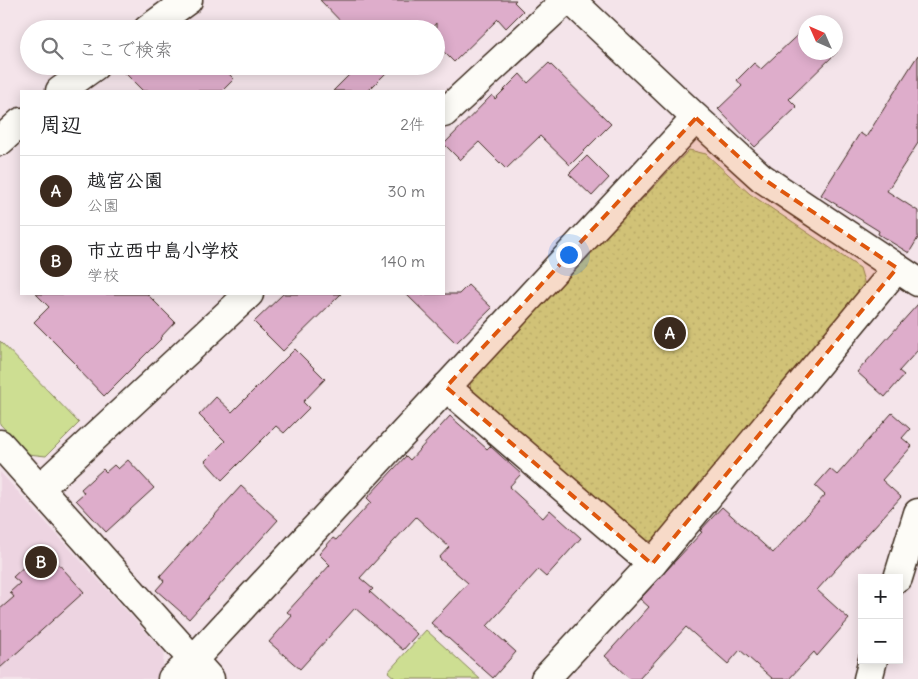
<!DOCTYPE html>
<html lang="ja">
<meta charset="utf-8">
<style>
body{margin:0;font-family:Delius,"Klee One",sans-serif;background:#f6f6f6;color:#202124}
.controls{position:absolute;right:15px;bottom:15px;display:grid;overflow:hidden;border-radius:0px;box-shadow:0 2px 12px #0003}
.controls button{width:45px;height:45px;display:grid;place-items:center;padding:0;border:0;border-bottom:1px solid #e0e0e0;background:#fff;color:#202124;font:25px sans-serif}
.compass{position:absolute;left:798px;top:15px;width:45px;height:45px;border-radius:50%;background:#fff;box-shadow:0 2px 12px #0003;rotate:315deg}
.you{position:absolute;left:568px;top:254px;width:18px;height:18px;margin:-12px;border:4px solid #fff;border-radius:50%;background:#1a73e8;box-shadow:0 0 0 8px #1a73e833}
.badge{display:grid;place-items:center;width:32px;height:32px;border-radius:50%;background:#3b2a1e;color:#fff;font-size:16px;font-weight:700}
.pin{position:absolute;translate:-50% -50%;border:2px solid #fff;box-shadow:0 1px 5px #0006}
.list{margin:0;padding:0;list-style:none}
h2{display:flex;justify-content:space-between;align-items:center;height:65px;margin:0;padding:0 20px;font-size:21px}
h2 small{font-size:16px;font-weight:400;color:#757577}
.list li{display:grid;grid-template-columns:32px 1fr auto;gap:15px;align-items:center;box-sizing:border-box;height:70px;padding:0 20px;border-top:1px solid #e0e0e0}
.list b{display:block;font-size:19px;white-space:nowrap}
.list p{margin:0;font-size:16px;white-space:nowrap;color:#757577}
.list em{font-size:16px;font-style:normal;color:#757577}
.icon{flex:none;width:28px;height:28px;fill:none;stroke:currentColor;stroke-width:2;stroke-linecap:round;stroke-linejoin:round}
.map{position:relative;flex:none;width:918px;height:679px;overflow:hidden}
.search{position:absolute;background:#fff;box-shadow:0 2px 12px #0003;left:20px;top:20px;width:425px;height:55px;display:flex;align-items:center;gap:12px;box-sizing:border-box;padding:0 18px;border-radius:28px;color:#757577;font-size:19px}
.panel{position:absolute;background:#fff;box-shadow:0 2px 12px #0003;left:20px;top:90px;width:425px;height:205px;border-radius:0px}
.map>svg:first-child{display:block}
.built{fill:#edd4e1}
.park{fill:url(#park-dots);stroke:#848458}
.garden{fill:#cdde92;stroke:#848458}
.building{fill:#deadcb;stroke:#3b2a1e}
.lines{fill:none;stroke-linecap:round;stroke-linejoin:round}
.minor-casing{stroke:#3b2a1e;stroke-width:31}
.minor{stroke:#fdfcf7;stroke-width:28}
.marked{fill:#df570d;fill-opacity:0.2;stroke:#df570d;stroke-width:4;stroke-dasharray:10 6;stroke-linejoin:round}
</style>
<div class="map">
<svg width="918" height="679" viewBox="0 0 918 679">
<defs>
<pattern id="park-dots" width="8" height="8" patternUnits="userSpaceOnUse" patternTransform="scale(1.25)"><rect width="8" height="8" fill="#cdde92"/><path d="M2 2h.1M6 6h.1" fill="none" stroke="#b1bf7d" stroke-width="1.8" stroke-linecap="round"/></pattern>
</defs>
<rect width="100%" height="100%" fill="#f4e4ea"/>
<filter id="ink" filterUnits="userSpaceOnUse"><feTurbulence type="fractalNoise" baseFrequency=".02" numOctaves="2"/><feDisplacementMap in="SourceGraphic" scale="10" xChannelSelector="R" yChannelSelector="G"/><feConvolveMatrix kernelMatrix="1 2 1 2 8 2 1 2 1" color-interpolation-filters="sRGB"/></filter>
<g filter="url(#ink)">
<path class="built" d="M0,472l164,180 -2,21 -7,6h-155z"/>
<path class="park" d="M689,150l17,4 44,40 110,74 5,17 -212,256 -15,-1 -167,-141 -1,-19z"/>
<g class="garden">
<path d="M0,341l79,82 -33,33 -18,-2 -28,-30z"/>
<path d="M426,630l54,49h-84l-8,-7z"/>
</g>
<g class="building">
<path d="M320,0h196l-2,2 9,9 -17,17 -8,-9 -44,43 -18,-18v-21l-5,6h-83z"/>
<path d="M806,27v25h31l-48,47 8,8 -42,40 -37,-38 24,-23 -5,-6 17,-17 7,6z"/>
<path d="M918,55v88l-31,48 31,20v27l-9,15 -31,-19 1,-3 -58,-36 39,-62 6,4z"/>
<path d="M549,63l62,61 -41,41 -30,-29 -34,33 -27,-27 -19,18 -16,-16 48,-49 3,4 25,-25 8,9z"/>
<path d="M118,66h103l13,13 -12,12h-79z"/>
<path d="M358,66h35l-25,25h-35z"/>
<path d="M587,156l22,22 -17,18 -23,-22z"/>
<path d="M468,285l24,23 -36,35 -50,-49h53z"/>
<path d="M36,294h111l28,28 -15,16 1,1 -57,57 -28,-29 1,-2 -43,-43 15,-15z"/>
<path d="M283,294h58l-58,57 -29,-29z"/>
<path d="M918,304v46l-19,21 5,4 -19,22 -28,-25z"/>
<path d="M295,349l30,30 -22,23 6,6 -25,25 -8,-7 -54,54 -17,-19 20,-20 -26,-26 17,-18 16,15z"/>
<path d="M892,413l18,16 -8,9 10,8 -30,34 19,17 -84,93 32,29 -32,37 -3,-4 -25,27h-16l-33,-29 -12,14 -42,-37 -47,52h-9l-25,-23 44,-49 -9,-8 62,-67 -2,-1 22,-24 51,46 52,-58 -10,-9 15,-17 7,6z"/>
<path d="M450,416l37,33 3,-3 31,28 -12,13 34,31 7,-8 31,28 -35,39 -8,-7 -51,56 29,26 -23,26 -62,-55 37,-40 -29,-25 10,-11 -33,-30 -56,61 13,11 -3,3 47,42 -14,16 -48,-42 -55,61 -31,-27 23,-26 -5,-4 43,-47 -11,-11 14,-16 3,2 35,-38 -4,-4 39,-42 4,4z"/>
<path d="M128,460l26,28 -48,44 -30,-32 8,-7 -3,-4 22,-20 3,3 8,-7 4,4z"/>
<path d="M241,486l37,34 -89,99 -33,-29 8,-9 -4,-5z"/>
<path d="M44,548l40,44 -84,76v-59l14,-12 -4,-5 10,-9 -7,-6z"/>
</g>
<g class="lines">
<g class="minor-casing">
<g id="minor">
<path d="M568,0l9,6 119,112 66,60 156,104"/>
<path d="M148,29l40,-29"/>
<path d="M60,91l35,-25"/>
<path d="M444,113l122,-113"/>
<path d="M0,141l21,-19"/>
<path d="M446,387l206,177"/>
<path d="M0,444l210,235"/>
<path d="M40,488l209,-194"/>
<path d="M898,578l20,-65"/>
<path d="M172,679l21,-19 503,-542"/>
<path d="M545,679l107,-115 245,-296"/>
<path d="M868,679l5,-19"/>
</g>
</g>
<use href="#minor" class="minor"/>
</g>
</g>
<path class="marked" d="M696,118l66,60 135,90 -245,296 -206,-177z"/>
</svg>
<div class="controls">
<button>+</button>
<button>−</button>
</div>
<svg class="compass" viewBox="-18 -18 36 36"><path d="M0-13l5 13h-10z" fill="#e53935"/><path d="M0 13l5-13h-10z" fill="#757577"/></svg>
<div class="you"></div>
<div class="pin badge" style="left:670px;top:333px">A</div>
<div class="pin badge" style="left:41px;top:562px">B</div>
<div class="search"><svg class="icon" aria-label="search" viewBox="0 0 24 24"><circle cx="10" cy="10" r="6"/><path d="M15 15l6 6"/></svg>ここで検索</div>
<section class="panel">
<h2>周辺<small>2件</small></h2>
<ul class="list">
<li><span class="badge">A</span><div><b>越宮公園</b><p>公園</p></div><em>30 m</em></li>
<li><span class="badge">B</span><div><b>市立西中島小学校</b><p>学校</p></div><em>140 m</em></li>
</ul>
</section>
</div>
